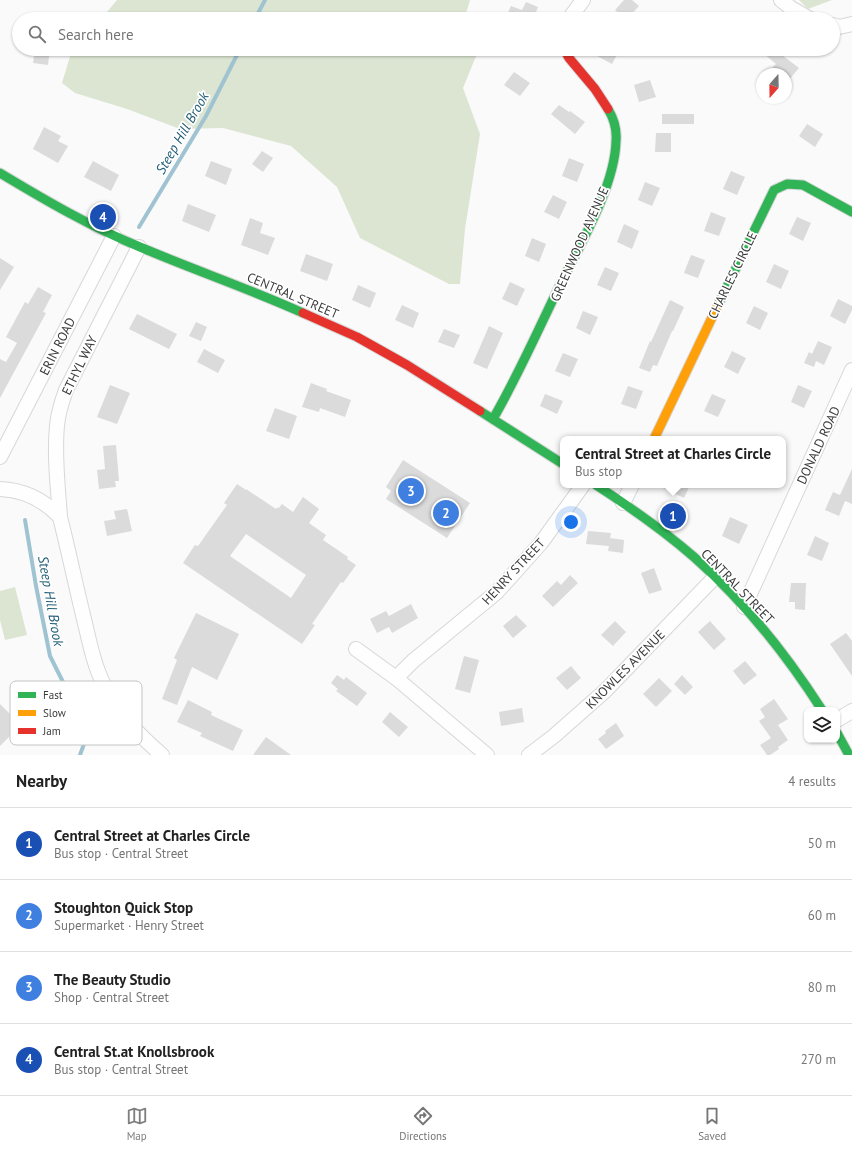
<!DOCTYPE html>
<meta charset="utf-8">
<style>
body{margin:0;font-family:"PT Sans",sans-serif;background:#f2f2f2;color:#222}
.controls{position:absolute;right:12px;bottom:12px;display:grid;overflow:hidden;border-radius:8px;box-shadow:0 1px 3px #0004}
.controls button{width:36px;height:36px;display:grid;place-items:center;padding:0;border:0;border-bottom:1px solid #e0e0e0;background:#fff;color:#222;font:20px sans-serif}
.compass{position:absolute;left:756px;top:68px;width:36px;height:36px;border-radius:50%;background:#fff;box-shadow:0 1px 3px #0004;rotate:200deg}
.you{position:absolute;left:571px;top:522px;width:14px;height:14px;margin:-10px;border:3px solid #fff;border-radius:50%;background:#1a73e8;box-shadow:0 0 0 6px #1a73e833}
.badge{display:grid;place-items:center;width:26px;height:26px;border-radius:50%;background:#7e7e7f;color:#fff;font-size:13px;font-weight:700}
.pin{position:absolute;translate:-50% -50%;border:2px solid #fff;box-shadow:0 1px 4px #0006}
.popup{position:absolute;left:560px;top:436px;width:226px;height:52px;box-sizing:border-box;display:grid;place-content:center;border-radius:8px;background:#fff;filter:drop-shadow(0 1px 3px #0005);font-size:13px;white-space:nowrap;color:#767676}
.popup b{font-size:15px;color:#222}
.popup::after{content:'';position:absolute;left:50%;top:100%;margin-left:-8px;border:8px solid transparent;border-top-color:#fff}
.list{margin:0;padding:0;list-style:none}
h2{display:flex;justify-content:space-between;align-items:center;height:52px;margin:0;padding:0 16px;font-size:17px}
h2 small{font-size:13px;font-weight:400;color:#767676}
.list li{display:grid;grid-template-columns:26px 1fr auto;gap:12px;align-items:center;box-sizing:border-box;height:72px;padding:0 16px;border-top:1px solid #e0e0e0}
.list b{display:block;font-size:15px;white-space:nowrap}
.list p{margin:0;font-size:13px;white-space:nowrap;color:#767676}
.list em{font-size:13px;font-style:normal;color:#767676}
.icon{flex:none;width:22px;height:22px;fill:none;stroke:currentColor;stroke-width:2;stroke-linecap:round;stroke-linejoin:round}
.map{position:relative;flex:none;width:852px;height:755px;overflow:hidden}
.search{position:absolute;background:#fff;box-shadow:0 1px 3px #0004;left:12px;right:12px;top:12px;height:44px;display:flex;align-items:center;gap:10px;box-sizing:border-box;padding:0 14px;border-radius:22px;color:#767676;font-size:15px}
.sheet{height:340px;background:#fff}
nav{display:flex;justify-content:space-around;align-items:center;box-sizing:border-box;height:56px;border-top:1px solid #e0e0e0;background:#fff;font-size:11px;color:#767676}
nav a{display:grid;justify-items:center;gap:2px}
nav .on{color:#7e7e7f}
.map>svg:first-child{display:block}
.green{fill:#dce5d2}
.lines{fill:none;stroke-linecap:round;stroke-linejoin:round}
.stream{stroke:#a0c3d2;stroke-width:4}
.building{fill:#dbdbdb;fill-rule:evenodd}
.street-casing{stroke:#d7d7d8;stroke-width:16}
.fast-casing{stroke:#d7d7d8;stroke-width:11}
.slow-casing{stroke:#d7d7d8;stroke-width:11}
.jam-casing{stroke:#d7d7d8;stroke-width:11}
.street{stroke:#fefefe;stroke-width:14}
.fast{stroke:#30b455;stroke-width:9}
.slow{stroke:#ff9f0a;stroke-width:9}
.jam{stroke:#e5322d;stroke-width:9}
.labels{text-anchor:middle;stroke-width:3.5;stroke-linejoin:round;paint-order:stroke}
.street-label{font-size:13px;fill:#3b3b3c;stroke:#fff}
.water-label{font-size:14px;font-style:italic;fill:#225f77;stroke:#fff}
.key{fill:#fff;stroke:#c4c4c4;stroke-width:1}
.key-label{font-size:11px;fill:#3b3b3c}
</style>
<div class="map">
<svg width="852" height="755" viewBox="0 0 852 755">
<rect width="100%" height="100%" fill="#fafafb"/>
<g class="green">
<path d="M117,0h353l-4,14 3,5h-368z"/>
<path d="M799,0h33l-24,9z"/>
<path d="M75,49h404l-16,39 17,46 -15,95 -5,55h-11l-89,-46 -23,-51 -46,-41 -68,-18 -43,1 -53,-20 -52,-16 -13,-10 9,-30z"/>
<path d="M15,587l12,48 -22,5 -5,-20v-29z"/>
<path d="M24,690l20,15 -16,17 -18,-17z"/>
</g>
<g class="lines">
<g class="stream">
<path d="M255,19l10,-19"/>
<path d="M139,227l67,-111 34,-67"/>
<path d="M25,520l11,66 14,70 14,28"/>
<path d="M74,701l10,43 -4,11"/>
</g>
</g>
<g class="building">
<path d="M624,0h8l7,6 -12,13h-2l-10,-9z"/>
<path d="M526,2l12,5 -3,8 8,4h-38l6,-13 11,4z"/>
<path d="M35,49h15l-2,16 -15,-2z"/>
<path d="M584,49h36l-8,15z"/>
<path d="M758,49h16l25,19 -11,13 -2,-2v-5h-6l-8,-6 4,-4z"/>
<path d="M514,72l16,11 -10,13 -16,-11z"/>
<path d="M650,80l6,17 -17,5 -5,-17z"/>
<path d="M559,105l10,7 1,-1 15,11 -10,12 -24,-20z"/>
<rect x="662" y="114" width="32" height="10"/>
<path d="M807,124l16,10 -8,13 -16,-11z"/>
<path d="M44,127l17,9 -3,5 10,5 -10,17 -25,-14z"/>
<path d="M656,133h15v19h-16z"/>
<path d="M262,151l11,7 -10,14 -11,-8z"/>
<path d="M569,158l15,6 -7,18 -15,-6z"/>
<path d="M93,161l26,14 -8,16 -27,-14z"/>
<path d="M211,161l21,8 -6,16 -21,-9z"/>
<path d="M731,171l14,6 -8,18 -14,-6z"/>
<path d="M645,182l15,6 -8,18 -14,-6z"/>
<path d="M553,195l14,7 -8,17 -15,-7z"/>
<path d="M188,204l28,11 -7,17 -27,-11z"/>
<path d="M711,212l15,6 -7,18 -15,-5z"/>
<path d="M797,217l14,6 -8,18 -14,-7z"/>
<path d="M250,218l13,5 -3,10 15,5 -7,17 -27,-10z"/>
<path d="M624,224l15,7 -7,18 -15,-7z"/>
<path d="M532,238l14,6 -7,18 -14,-6z"/>
<path d="M306,254l27,10 -6,17 -27,-10z"/>
<path d="M691,255l14,5 -7,18 -14,-5z"/>
<path d="M0,258l14,9 -14,23z"/>
<path d="M774,264l15,7 -8,18 -15,-7z"/>
<path d="M605,267l14,6 -8,18 -14,-6z"/>
<path d="M510,282l15,7 -8,17 -15,-7z"/>
<path d="M358,285l18,8 -6,15 -18,-8z"/>
<path d="M38,287l14,8 -9,17 3,1 -46,85v-39l6,3 11,-19 -11,-6 19,-35 3,2z"/>
<path d="M838,299l14,7v4l-7,14 -15,-8z"/>
<path d="M670,300l14,7 -11,24h-1l-15,35 -4,-1 -3,7 -11,-4 11,-27 1,1z"/>
<path d="M402,305l17,8 -6,15 -18,-8z"/>
<path d="M754,306l14,7 -8,17 -14,-7z"/>
<path d="M583,311l15,6 -8,18 -14,-7z"/>
<path d="M137,314l40,20 -8,15 -40,-20z"/>
<path d="M196,322l11,5 -6,14 -12,-5z"/>
<path d="M489,326l14,7 -16,36 -14,-6z"/>
<path d="M444,329l16,6 -6,13 -16,-6z"/>
<path d="M818,341l14,6 -8,18 -8,-4 -2,6 -10,-4 5,-11 3,2z"/>
<path d="M204,349l21,11 -7,13 -21,-11z"/>
<path d="M732,351l14,7 -8,16 -14,-7z"/>
<path d="M563,353l15,6 -8,18 -15,-6z"/>
<path d="M311,383l16,6 -1,2 25,9 -6,17 -25,-9 -1,4 -17,-5z"/>
<path d="M110,385l20,8 -13,31 -20,-7z"/>
<path d="M798,385l14,6 -8,17 -13,-6z"/>
<path d="M628,386l15,5 -7,18 -15,-5z"/>
<path d="M545,394l18,7 -6,13 -17,-8z"/>
<path d="M712,394l14,6 -8,17 -14,-6z"/>
<path d="M275,408l22,8 -8,23 -23,-8z"/>
<path d="M116,445l3,36h-4l1,6 -17,2 -2,-19 8,-1 -2,-23z"/>
<path d="M403,460l67,43 -23,35 -61,-39 5,-8 -5,-4z"/>
<path d="M852,469v35l-7,-3 -6,15 -14,-6 8,-18 7,3z"/>
<path d="M237,484l9,6v-1l30,20 2,-2 1,1 3,-4 11,8 10,-15 16,12 -10,14 17,12 -3,5 25,17 -1,2 9,6 -13,18 -2,-1 -29,42 3,1 -13,19 -119,-81 12,-18 3,1 29,-41 -3,-2zM246,534l60,41 -15,23 -61,-42z"/>
<path d="M657,485h33l-6,13z"/>
<path d="M127,509l5,22 -25,5 -3,-15 12,-2 -2,-8z"/>
<path d="M730,517l18,8 -9,19 -17,-8z"/>
<path d="M588,531l23,2 -1,5 14,2 -1,13 -15,-2 1,-5 -23,-2z"/>
<path d="M815,536l14,7 -7,18 -15,-6z"/>
<path d="M654,568l8,22 -13,4 -8,-21z"/>
<path d="M570,575l8,8 -25,24 -11,-11 15,-15 4,4z"/>
<path d="M791,583h15l-1,27 -10,-1v-7h-6z"/>
<path d="M411,604l7,14 -26,15 -3,-6 -12,6 -7,-14 16,-8 3,5z"/>
<path d="M196,613l43,21 -22,46 -25,-13 -15,38 -15,-6 15,-39 -3,-2z"/>
<path d="M516,615l11,11 -14,12 -10,-12z"/>
<path d="M615,621l11,11 -13,14 -12,-11z"/>
<path d="M710,621l16,18 -12,11 -16,-18z"/>
<path d="M846,633l6,8v35l-22,-32z"/>
<path d="M464,656l15,4 -9,33 -15,-4z"/>
<path d="M745,661l12,14 -13,10 -11,-14z"/>
<path d="M571,666l10,12 -14,12 -11,-12z"/>
<path d="M337,675l7,5 2,-3 21,16 -10,13 -21,-15 2,-2 -7,-6z"/>
<path d="M682,675l11,12 -8,8 -11,-11z"/>
<path d="M659,678l13,13 -16,16 -13,-13z"/>
<path d="M774,699l14,20 -10,6 10,15 -10,7 1,2 -9,6h-3l-7,-10 11,-7 -12,-17 6,-4 -5,-8z"/>
<path d="M188,700l24,12 -1,3 32,15 -10,21 -33,-15 2,-3 -25,-11z"/>
<path d="M0,704l21,21 -21,21z"/>
<path d="M522,708l2,14 -23,4 -2,-14z"/>
<path d="M390,712l18,15 -9,10 -17,-15z"/>
<path d="M616,723l8,13 -18,13 -8,-10 8,-6 -1,-2z"/>
<path d="M266,737l25,18h-38z"/>
</g>
<g class="lines">
<g class="street-casing">
<g id="street">
<path d="M781,0l10,8 19,11"/>
<path d="M569,19l14,-19"/>
<path d="M833,25l6,2 13,-3"/>
<path d="M0,457l114,-221"/>
<path d="M0,489c24,1 43,10 60,28 8,32 15,65 23,98 6,24 10,48 21,70 13,28 35,50 58,70"/>
<path d="M623,503l9,-18"/>
<path d="M60,517c-2,-30 -6,-61 -3,-91 1,-13 5,-25 9,-36l73,-143"/>
<path d="M744,607l108,-237"/>
<path d="M356,649l40,29 91,77"/>
<path d="M396,678l17,-17 84,-69 44,-49 42,-58"/>
<path d="M837,720l15,-9"/>
<path d="M529,755l25,-19 51,-45 110,-114"/>
</g>
</g>
<g class="fast-casing">
<g id="fast">
<path d="M0,173c45,27 91,54 140,74 54,23 110,42 163,66"/>
<path d="M718,305l56,-115 13,-6 16,1 49,27"/>
<path d="M480,411l83,53"/>
<path d="M493,419c25,-43 45,-89 67,-134 20,-40 55,-99 56,-144 1,-11 -2,-22 -8,-32"/>
<path d="M596,485c34,22 67,45 98,72 50,44 92,97 128,153"/>
<path d="M837,733l12,22"/>
</g>
</g>
<g class="slow-casing">
<path id="slow" d="M654,439l64,-134"/>
</g>
<g class="jam-casing">
<g id="jam">
<path d="M564,49l5,9 26,31 13,20"/>
<path d="M303,313l54,24 50,28 73,46"/>
</g>
</g>
<use href="#street" class="street"/>
<use href="#fast" class="fast"/>
<use href="#slow" class="slow"/>
<use href="#jam" class="jam"/>
</g>
<g class="labels">
<g class="street-label">
<text transform="translate(579 244) rotate(-66)" y="5">GREENWOOD AVENUE</text>
<text transform="translate(732 275) rotate(-64)" y="5">CHARLES CIRCLE</text>
<text transform="translate(293 295) rotate(23)" y="5">CENTRAL STREET</text>
<text transform="translate(57 346) rotate(-63)" y="5">ERIN ROAD</text>
<text transform="translate(79 365) rotate(-64)" y="5">ETHYL WAY</text>
<text transform="translate(818 445) rotate(-65)" y="5">DONALD ROAD</text>
<text transform="translate(513 571) rotate(-47)" y="5">HENRY STREET</text>
<text transform="translate(738 586) rotate(46)" y="5">CENTRAL STREET</text>
<text transform="translate(625 669) rotate(-45)" y="5">KNOWLES AVENUE</text>
</g>
<g class="water-label">
<text transform="translate(182 133) rotate(-60)" y="5">Steep Hill Brook</text>
<text transform="translate(51 601) rotate(80)" y="5">Steep Hill Brook</text>
</g>
</g>
<rect x="10" y="681" width="132" height="64" rx="6" class="key"/>
<rect x="18" y="692" width="18" height="6" fill="#30b455"/>
<rect x="18" y="710" width="18" height="6" fill="#ff9f0a"/>
<rect x="18" y="728" width="18" height="6" fill="#e5322d"/>
<g class="key-label">
<text x="43" y="699">Fast</text>
<text x="43" y="717">Slow</text>
<text x="43" y="735">Jam</text>
</g>
</svg>
<div class="controls">
<button><svg class="icon" aria-label="layers" viewBox="0 0 24 24"><path d="M12 4l9 5-9 5-9-5zM3 14l9 5 9-5"/></svg></button>
</div>
<svg class="compass" viewBox="-18 -18 36 36"><path d="M0-13l5 13h-10z" fill="#e53935"/><path d="M0 13l5-13h-10z" fill="#767676"/></svg>
<div class="you"></div>
<div class="pin badge" style="left:673px;top:516px;background:#1a4fb4">1</div>
<div class="popup"><b>Central Street at Charles Circle</b>Bus stop</div>
<div class="pin badge" style="left:446px;top:513px;background:#3f7fe0">2</div>
<div class="pin badge" style="left:411px;top:491px;background:#3f7fe0">3</div>
<div class="pin badge" style="left:103px;top:217px;background:#1a4fb4">4</div>
<div class="search"><svg class="icon" aria-label="search" viewBox="0 0 24 24"><circle cx="10" cy="10" r="6"/><path d="M15 15l6 6"/></svg>Search here</div>
</div>
<section class="sheet">
<h2>Nearby<small>4 results</small></h2>
<ul class="list">
<li><span class="badge" style="background:#1a4fb4">1</span><div><b>Central Street at Charles Circle</b><p>Bus stop · Central Street</p></div><em>50 m</em></li>
<li><span class="badge" style="background:#3f7fe0">2</span><div><b>Stoughton Quick Stop</b><p>Supermarket · Henry Street</p></div><em>60 m</em></li>
<li><span class="badge" style="background:#3f7fe0">3</span><div><b>The Beauty Studio</b><p>Shop · Central Street</p></div><em>80 m</em></li>
<li><span class="badge" style="background:#1a4fb4">4</span><div><b>Central St.at Knollsbrook</b><p>Bus stop · Central Street</p></div><em>270 m</em></li>
</ul>
</section>
<nav>
<a class="on"><svg class="icon" aria-label="map" viewBox="0 0 24 24"><path d="M3 6l6-2 6 2 6-2v14l-6 2-6-2-6 2zM9 4v14M15 6v14"/></svg>Map</a>
<a><svg class="icon" aria-label="directions" viewBox="0 0 24 24"><path d="M12 3l9 9-9 9-9-9zM9 14v-3h6M13 9l2 2-2 2"/></svg>Directions</a>
<a><svg class="icon" aria-label="saved" viewBox="0 0 24 24"><path d="M7 4h10v16l-5-4-5 4z"/></svg>Saved</a>
</nav>
